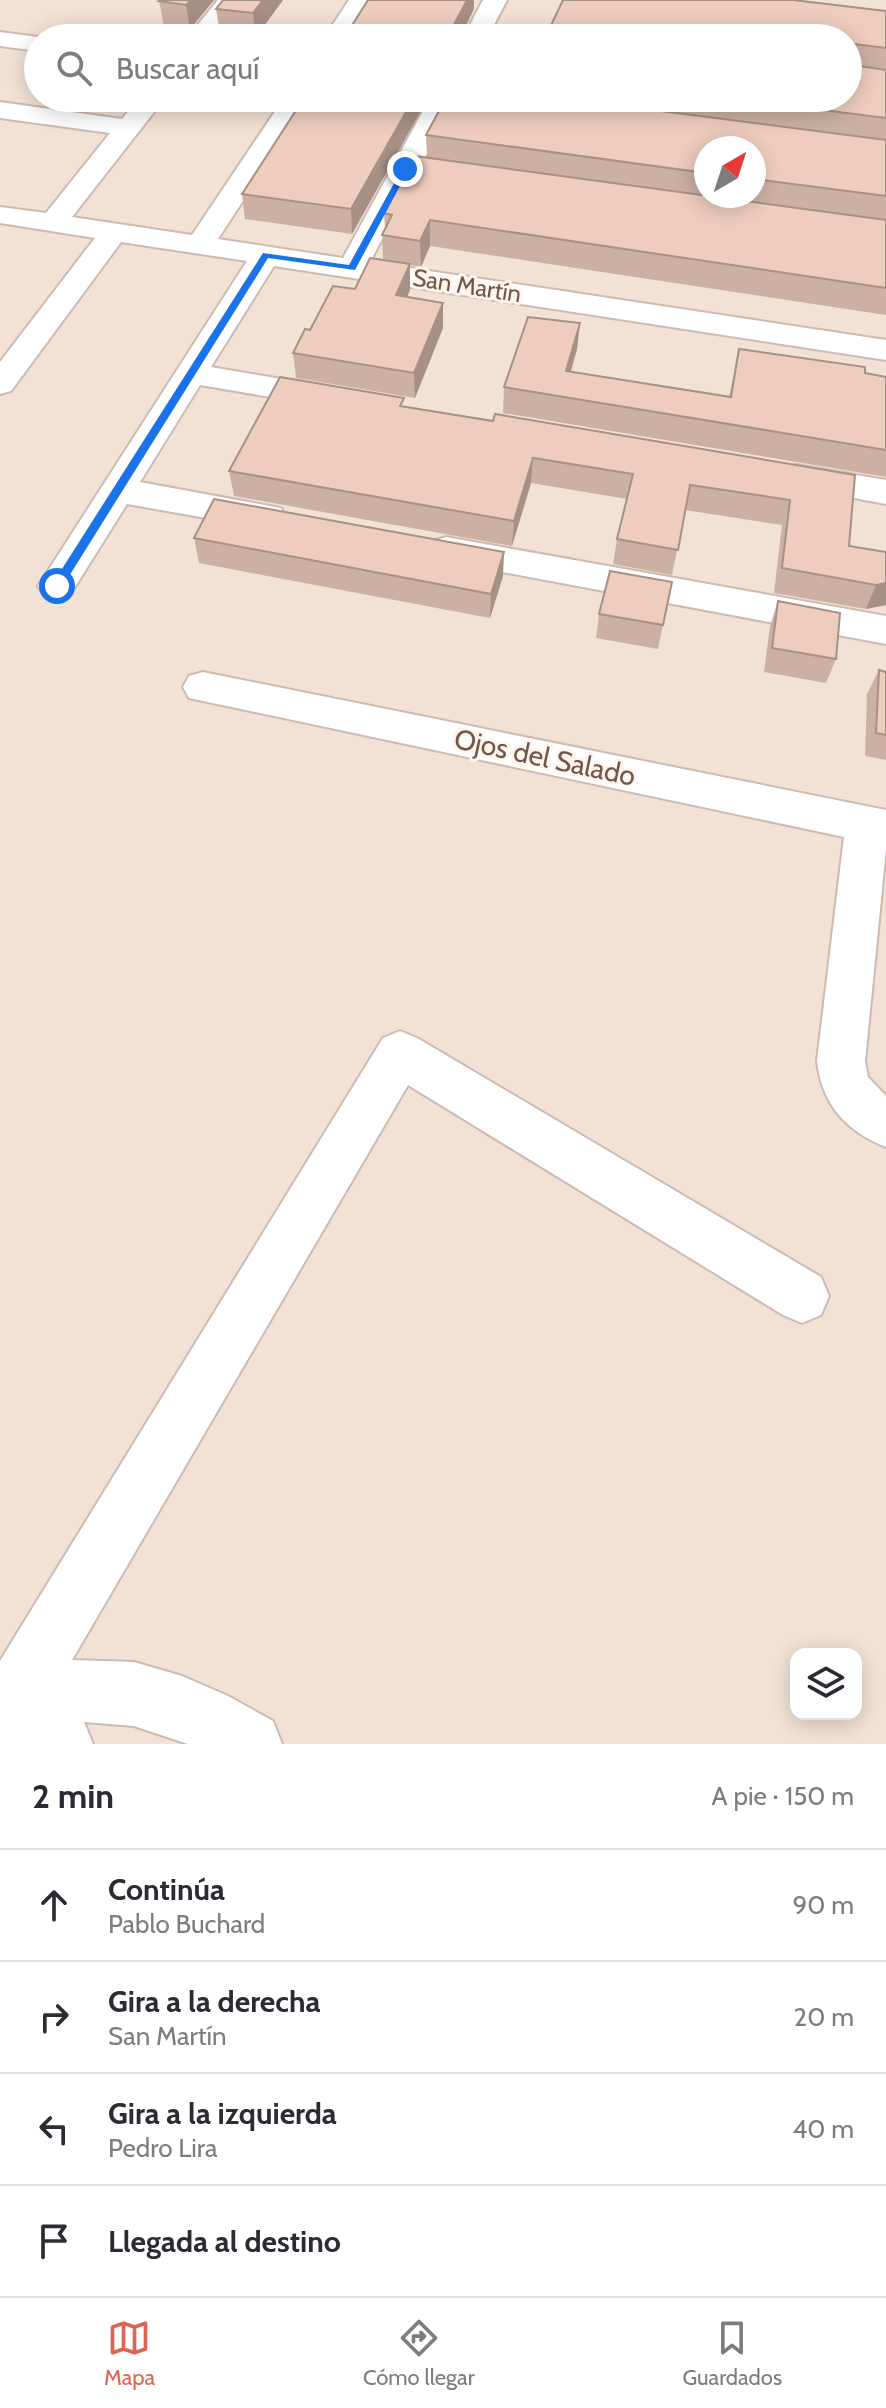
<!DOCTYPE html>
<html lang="es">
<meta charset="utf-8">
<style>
body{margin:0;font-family:Cabin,sans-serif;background:#f7f7f7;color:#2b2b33}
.controls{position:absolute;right:24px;bottom:24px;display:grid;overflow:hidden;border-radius:16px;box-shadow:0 4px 20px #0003}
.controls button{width:72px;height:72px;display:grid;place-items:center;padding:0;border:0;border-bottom:2px solid #e1e1e2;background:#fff;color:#2b2b33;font:40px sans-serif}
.compass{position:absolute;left:694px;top:136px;width:72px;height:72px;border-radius:50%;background:#fff;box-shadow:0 4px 20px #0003;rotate:39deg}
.stop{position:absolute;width:24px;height:24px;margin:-18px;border:6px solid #1a73e8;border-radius:50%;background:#fff}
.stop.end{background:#1a73e8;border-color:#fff;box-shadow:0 2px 8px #0008}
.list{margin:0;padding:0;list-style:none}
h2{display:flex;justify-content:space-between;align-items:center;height:104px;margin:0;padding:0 32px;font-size:34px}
h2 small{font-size:26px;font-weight:400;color:#7c7c81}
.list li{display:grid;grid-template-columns:52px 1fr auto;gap:24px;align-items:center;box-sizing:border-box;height:112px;padding:0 32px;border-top:2px solid #e1e1e2}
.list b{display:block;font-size:30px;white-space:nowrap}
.list p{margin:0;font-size:26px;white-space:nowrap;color:#7c7c81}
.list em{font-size:26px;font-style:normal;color:#7c7c81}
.icon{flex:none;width:44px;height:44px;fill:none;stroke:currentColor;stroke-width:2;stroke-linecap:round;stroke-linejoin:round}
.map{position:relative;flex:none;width:886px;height:1744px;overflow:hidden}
.search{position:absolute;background:#fff;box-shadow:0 4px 20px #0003;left:24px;right:24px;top:24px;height:88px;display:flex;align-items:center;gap:20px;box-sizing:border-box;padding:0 28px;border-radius:44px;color:#7c7c81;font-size:30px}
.sheet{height:552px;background:#fff}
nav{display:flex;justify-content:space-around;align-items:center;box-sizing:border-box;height:112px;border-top:2px solid #e1e1e2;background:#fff;font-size:22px;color:#7c7c81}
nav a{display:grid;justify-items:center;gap:4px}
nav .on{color:#dc6453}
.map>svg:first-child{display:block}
.residential{fill:#f2e2d5;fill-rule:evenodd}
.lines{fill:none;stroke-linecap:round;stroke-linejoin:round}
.minor-casing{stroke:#cebab0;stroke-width:4}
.minor{fill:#fff;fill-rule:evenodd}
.wall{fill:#cdb0a4;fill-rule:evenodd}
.shaded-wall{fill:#a79086}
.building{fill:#eecdbf;stroke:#a79086;stroke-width:2}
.route{fill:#1a73e8}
.labels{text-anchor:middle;stroke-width:6;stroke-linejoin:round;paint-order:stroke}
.far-street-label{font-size:24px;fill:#72564c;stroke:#fef5ec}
.street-label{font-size:28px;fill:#72564c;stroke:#fef5ec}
</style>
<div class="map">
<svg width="886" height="1744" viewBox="0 0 886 1744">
<rect width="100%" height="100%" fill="#fbf1e6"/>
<path class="residential" d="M0,0h886v1744h-886zM38,38h810v60h-810zM706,148h48v48h-48zM796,1654h60v60h-60z"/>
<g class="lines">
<g class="minor-casing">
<g id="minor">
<path d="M218,0h24l-30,38h-25z"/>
<path d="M349,0h24l-25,38h-24z"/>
<path d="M483,0h24l-20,38h-24z"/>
<path d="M0,32l38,5 5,1h-5v13l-38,-5z"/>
<path d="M139,98h26l-93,119 120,18 92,-137h26l-92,141 125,19 87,-160h26l-86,164 516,78v20l-612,-94 -63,101 123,21 12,3 4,7 -4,7 -12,3 -134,-23 -60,97 141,26 5,9 -5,9 -13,3 -141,-25 -57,91 -13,4 -13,-4 -6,-9 6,-9 203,-316 -126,-19 -110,149 -11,3v-32l95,-124 -95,-15v-16l46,6 64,-80 -110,-15v-16l122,17z"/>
<path d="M796,465l90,15v24l-102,-19 -5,-8 5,-8z"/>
<path d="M446,537l440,79v28l-453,-85 -5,-9 5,-9z"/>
<path d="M203,672l683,138v39l-21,212 3,16 18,19v51c-40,-16 -64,-42 -69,-86l27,-224 -655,-139 -6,-11 6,-11z"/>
<path d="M400,1031l17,7 404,239 8,19 -8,19 -19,8 -19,-8 -375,-230 -336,575 62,2 48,14 46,20 45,25 9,23h-94l-54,-18 -50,-4 9,22h-93v-83l383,-623z"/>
</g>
</g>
<use href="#minor" class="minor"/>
</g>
<g class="wall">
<path d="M214,0l-24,29 -26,-3 -5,-25z"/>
<path d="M223,0h60l-27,37 -36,-4 -4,-24z"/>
<path d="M886,11v304l-456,-69 -9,21 -11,-2v25l-3,7 36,31 -28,70 -119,-20 -3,-25 17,-23 45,-41 28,-29 -1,-25 3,-6 -1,-16 43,-55 -1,-23 20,-37h402v-60zM706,148h48v48h-48z"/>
<path d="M304,98h124l-76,136 -107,-15 -3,-25z"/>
<path d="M580,323l-3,26 -6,23 158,25 10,-48 147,28v100l-383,-64 1,-26z"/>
<path d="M404,407l451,68 -6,71 37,6v53l-20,4 -92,-16 8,-68 -97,-15 -13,65 -59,-11 4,-25 10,-40 -96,-16 -19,63 -278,-50 -5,-25z"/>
<path d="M194,538l309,38 -13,42 -291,-55z"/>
<path d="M778,601l58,58 -10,24 -62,-11 6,-46z"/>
<path d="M599,614l64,11 -5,24 -62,-11z"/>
<path d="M879,670l7,2v88l-21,-4 2,-62z"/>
</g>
<g class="shaded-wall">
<path d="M191,0h23l-24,29 -4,-24z"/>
<path d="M263,0h20l-27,37 -3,-24z"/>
<path d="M467,0h7v9l-14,29h-13z"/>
<path d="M414,98h14l-76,136 -1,-25z"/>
<path d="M430,220v26l-9,21 -1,-26z"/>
<path d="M410,264v26l-13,30 -1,-25z"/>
<path d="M443,303v25l-28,70 -1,-25z"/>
<path d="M580,323l-3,26 -14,48 3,-26z"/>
<path d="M533,458l-2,25 -19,63 2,-25z"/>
<path d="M504,552l-1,24 -13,42 1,-24z"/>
<path d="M886,583v22l-20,4 10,-24z"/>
</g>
<g class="building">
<path d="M161,0h30l-5,5 -27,-4z"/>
<path d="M223,0h40l-10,13 -37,-4z"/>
<path d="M368,0h99l-20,38h-103z"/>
<path d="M563,0h230l93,11v37l-31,-4 -3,3v18l34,5v48l-157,-20h119v-60h-303z"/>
<path d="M304,98h110l-63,111 -109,-15z"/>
<path d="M446,98h114l326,42v56l-132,-17v-31h-48v25l-280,-38z"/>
<path d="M415,156l471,64v68l-456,-68 -10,21 -38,-6 10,-20 -8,-2z"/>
<path d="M370,258l40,6 -14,31 47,8 -29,70 -121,-20 12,-24 5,1 23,-44 22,3z"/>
<path d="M528,317l52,6 -14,48 165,26 8,-48 126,18v6l21,4v73l-382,-63z"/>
<path d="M280,377l124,21 -4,8 93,15 2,-7 360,61 -6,71 37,6v31l-10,2 -94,-17 8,-68 -100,-15 -12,65 -61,-11 16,-65 -100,-16 -19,63 -285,-50z"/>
<path d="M214,499l290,53 -13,42 -297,-56z"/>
<path d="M610,571l62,11 -9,43 -64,-11z"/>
<path d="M778,601l62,12 -4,46 -64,-11z"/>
<path d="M879,670l7,2v63l-10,-2z"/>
</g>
<path class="route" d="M403,167l6,2 -54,101 -87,-12 -207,331h-8v-6l210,-330 86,12z"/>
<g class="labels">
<g class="far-street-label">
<text transform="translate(467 286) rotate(9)" y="8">San Martín</text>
</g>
<g class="street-label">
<text transform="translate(545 757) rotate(12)" y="10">Ojos del Salado</text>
</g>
</g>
</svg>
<div class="controls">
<button><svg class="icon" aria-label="layers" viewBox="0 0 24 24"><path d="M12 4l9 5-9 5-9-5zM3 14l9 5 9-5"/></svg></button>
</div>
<svg class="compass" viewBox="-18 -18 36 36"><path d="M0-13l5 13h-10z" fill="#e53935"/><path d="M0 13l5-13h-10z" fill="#7c7c81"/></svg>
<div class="stop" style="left:57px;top:586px"></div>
<div class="stop end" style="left:405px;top:169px"></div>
<div class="search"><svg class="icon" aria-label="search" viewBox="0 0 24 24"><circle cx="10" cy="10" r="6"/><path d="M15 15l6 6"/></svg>Buscar aquí</div>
</div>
<section class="sheet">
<h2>2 min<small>A pie · 150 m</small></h2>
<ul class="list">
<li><svg class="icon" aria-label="ahead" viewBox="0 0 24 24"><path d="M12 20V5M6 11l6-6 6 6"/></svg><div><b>Continúa</b><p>Pablo Buchard</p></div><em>90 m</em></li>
<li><svg class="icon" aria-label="right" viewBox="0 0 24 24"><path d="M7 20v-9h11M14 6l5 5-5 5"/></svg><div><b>Gira a la derecha</b><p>San Martín</p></div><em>20 m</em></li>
<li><svg class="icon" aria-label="left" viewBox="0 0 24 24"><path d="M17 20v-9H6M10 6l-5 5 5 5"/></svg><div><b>Gira a la izquierda</b><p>Pedro Lira</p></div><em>40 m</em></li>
<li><svg class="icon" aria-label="arrive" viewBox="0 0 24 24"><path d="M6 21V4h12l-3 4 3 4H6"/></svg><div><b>Llegada al destino</b></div></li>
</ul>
</section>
<nav>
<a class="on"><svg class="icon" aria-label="map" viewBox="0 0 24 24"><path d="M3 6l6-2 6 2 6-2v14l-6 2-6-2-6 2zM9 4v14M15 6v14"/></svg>Mapa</a>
<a><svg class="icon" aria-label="directions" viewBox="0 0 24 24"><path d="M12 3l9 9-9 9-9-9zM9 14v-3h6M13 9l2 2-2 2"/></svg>Cómo llegar</a>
<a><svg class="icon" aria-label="saved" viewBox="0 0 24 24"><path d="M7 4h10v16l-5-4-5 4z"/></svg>Guardados</a>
</nav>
